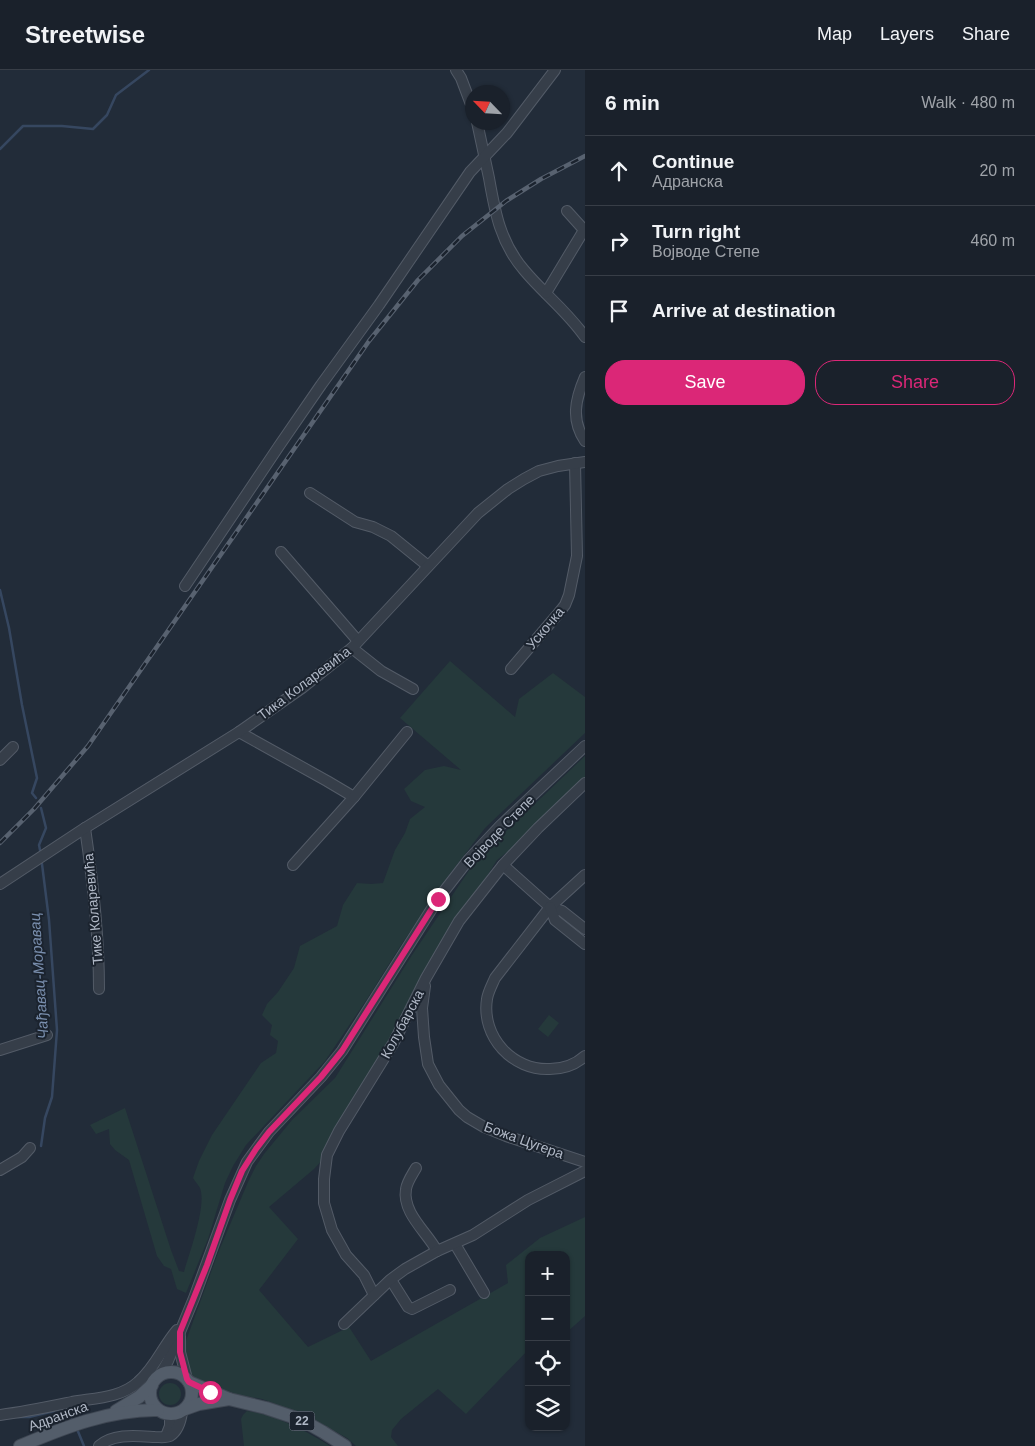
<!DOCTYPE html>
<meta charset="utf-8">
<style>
body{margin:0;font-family:Helvetica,sans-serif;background:#232933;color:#f1f3f6}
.controls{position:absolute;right:15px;bottom:15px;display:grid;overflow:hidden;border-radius:10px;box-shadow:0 1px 4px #0004}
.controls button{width:45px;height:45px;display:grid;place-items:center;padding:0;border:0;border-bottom:1px solid #383e47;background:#1a212b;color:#f1f3f6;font:25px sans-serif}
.compass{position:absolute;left:465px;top:15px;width:45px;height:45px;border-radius:50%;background:#1a212b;box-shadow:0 1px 4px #0004;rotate:295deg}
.stop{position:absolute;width:15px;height:15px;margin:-11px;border:4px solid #db2777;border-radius:50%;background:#fff}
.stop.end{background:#db2777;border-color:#fff;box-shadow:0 1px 5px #0008}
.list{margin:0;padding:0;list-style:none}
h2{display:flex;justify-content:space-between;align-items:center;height:65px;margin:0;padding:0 20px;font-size:21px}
h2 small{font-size:16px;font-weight:400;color:#9fa3a9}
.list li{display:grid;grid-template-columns:32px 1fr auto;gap:15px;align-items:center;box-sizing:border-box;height:70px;padding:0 20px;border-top:1px solid #383e47}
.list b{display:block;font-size:19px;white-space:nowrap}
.list p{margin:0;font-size:16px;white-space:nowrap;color:#9fa3a9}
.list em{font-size:16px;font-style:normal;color:#9fa3a9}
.actions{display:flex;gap:10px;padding:15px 20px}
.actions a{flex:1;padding:11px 0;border:1px solid #db2777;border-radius:20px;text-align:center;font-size:18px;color:#db2777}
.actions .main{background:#db2777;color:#fff}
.icon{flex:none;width:28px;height:28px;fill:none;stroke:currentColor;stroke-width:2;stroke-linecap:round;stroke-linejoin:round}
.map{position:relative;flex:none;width:585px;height:1376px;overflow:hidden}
header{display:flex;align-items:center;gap:30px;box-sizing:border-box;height:70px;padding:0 25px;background:#1a212b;border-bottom:1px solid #383e47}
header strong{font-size:24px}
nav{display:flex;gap:28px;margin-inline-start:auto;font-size:18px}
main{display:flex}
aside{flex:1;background:#1a212b}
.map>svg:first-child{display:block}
.green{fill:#25393b}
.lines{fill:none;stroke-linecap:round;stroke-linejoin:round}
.stream{stroke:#364760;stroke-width:2.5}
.minor-casing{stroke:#535b67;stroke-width:12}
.major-casing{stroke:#3f4753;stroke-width:14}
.minor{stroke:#363e49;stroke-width:10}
.major{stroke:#535d6a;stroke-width:12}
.rail-casing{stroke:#586270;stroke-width:4.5}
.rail{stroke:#1b232e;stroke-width:2.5;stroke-dasharray:8;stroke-linecap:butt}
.route{stroke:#db2777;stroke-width:6}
.labels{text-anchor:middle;stroke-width:4;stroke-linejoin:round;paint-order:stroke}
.shield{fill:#1b232e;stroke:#838b98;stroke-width:1}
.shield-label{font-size:12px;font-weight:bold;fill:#b0b8c6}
.street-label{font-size:14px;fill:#b0b8c6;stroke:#1b232e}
.water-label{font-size:15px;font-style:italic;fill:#798ead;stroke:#1b232e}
</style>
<header>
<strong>Streetwise</strong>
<nav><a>Map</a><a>Layers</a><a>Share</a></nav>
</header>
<main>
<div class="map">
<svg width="585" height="1376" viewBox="0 0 585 1376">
<rect width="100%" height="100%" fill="#222c39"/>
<g class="green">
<path d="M450,591l65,56 4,-18 34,-26 32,24v36l-100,95 -36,47 -48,70 -34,54 -42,62 -79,84 -13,21 -8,17 -17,56 -22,54 -9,-4 -6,-20 -7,-3 -7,-10 -28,-96 -14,-10 -5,-6 -1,-15 -13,5 -6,-9 35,-17 46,142 8,21 5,1c5,-18 23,-67 16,-84 -2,-3 -5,-7 -7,-10l6,-17 13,-26 49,-72 15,-10 2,-12 -8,-6 2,-10 -10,-10 5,-11 11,-12 16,-24 6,-22 37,-20 6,-21 14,-22 14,1 12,-1 12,-33 10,-17 5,-14 15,-12 -14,-6 -7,-12 21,-19 19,-4 17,4 -61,-52z"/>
<path d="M585,686v27l-47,45 -41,32 -38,61 -132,234 -13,14 -45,38 29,32 -39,51 49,57 41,-20 22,34 137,-78 -2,-18 34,-27 45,-21v99l-19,17v-78h-37v94l-63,65 -28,-25 -37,30 -9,11 -1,7 7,9h-42l-9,-8 -25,-14 -30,-14 -30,-11 -49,-9 -22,-10 -8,-31 35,-96 30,-71 8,-16 8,-12 28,-34 43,-42 77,-123 58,-86 30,-32z"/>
<path d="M549,945l10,8 -11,14 -10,-8z"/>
<circle cx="170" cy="1324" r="11"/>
<path d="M247,1341c26,3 61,21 83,35h-86l-3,-27 2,-4z"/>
</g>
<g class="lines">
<g class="stream">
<path d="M0,79l23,-23h39l31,3 14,-14 9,-20 33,-25"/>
<path d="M0,520l9,38 13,77 15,73 -5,15 4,5"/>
<path d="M40,780l-1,-5 7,-17 -5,-20"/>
<path d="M41,1076l4,-28 7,-21 5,-67 -8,-110 -7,-56"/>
<path d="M59,1339h8l7,13"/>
<path d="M18,1347h11l25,-6"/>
<path d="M77,1359l7,17"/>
</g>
<g class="minor-casing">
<g id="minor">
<path d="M456,0l5,8 11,29"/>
<path d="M477,52c4,19 8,38 12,56 6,34 11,64 35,92 19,23 44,42 61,67"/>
<path d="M546,223l38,-63 -17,-19"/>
<path d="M585,307c-10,23 -14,43 0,64"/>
<path d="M310,423l45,29 18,5 18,9 37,30"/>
<path d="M281,482l77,89"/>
<path d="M185,516l94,-140 42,-61 58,-80 91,-133 37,-39 48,-63"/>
<path d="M352,578l29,23 32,18"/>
<path d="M511,599l46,-54 8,-10 4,-10 8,-39 -2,-93"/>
<path d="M239,662l88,49 27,16 -61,68"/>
<path d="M0,690l13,-13"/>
<path d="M354,727l53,-65"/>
<path d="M85,758c8,54 14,107 14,161"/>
<path d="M503,795l47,42 12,4 23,18"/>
<path d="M585,805l-35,32 -55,71c-3,7 -7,14 -8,21 -6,38 26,72 63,70 13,0 25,-4 35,-13"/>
<path d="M0,814l85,-56 154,-96 63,-44 50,-40 126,-135 30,-24 16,-10 15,-8 19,-5 27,-4"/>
<path d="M550,837l5,13 30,24"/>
<path d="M425,916l-3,22 2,29 4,27 11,21 20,25 8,7 17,10 22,9 79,26"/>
<path d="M0,980l47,-15"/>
<path d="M416,1098c-4,7 -9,14 -10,21 -4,24 21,43 31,62"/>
<path d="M0,1100l22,-13 8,-9"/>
<path d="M455,1174l29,49"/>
<path d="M391,1210l17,27 4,2 38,-19"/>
<path d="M374,1225l-10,-20 -18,-20 -14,-25 -8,-27v-24l3,-24 12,-24 55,-89 32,-64 33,-57 44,-56 35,-37 47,-45"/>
<path d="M344,1254l46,-44 15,-11 32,-18 36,-16 55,-35 57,-29"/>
<path d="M180,1266v16l7,27"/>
<path d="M160,1305l8,-14 26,-63 36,-98 17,-38 22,-30 52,-55 21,-26 96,-152 31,-40 31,-33 85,-80"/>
<path d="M0,1345c25,-3 48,-8 72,-13 22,-4 49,-4 66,-20 17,-14 25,-36 39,-52"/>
<path d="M166,1366l4,-10v-12"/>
<path d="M99,1376c14,-13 38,-10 56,-9 5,0 11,1 15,-1 8,-5 11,-16 12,-24"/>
</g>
</g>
<g class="major-casing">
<g id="major">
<circle cx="171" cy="1323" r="21"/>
<path d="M189,1312l40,17 37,9 36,12 21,12 22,14"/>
<path d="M185,1339l14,-5 30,-5"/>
<path d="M116,1341l23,-14 13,-12"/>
<path d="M20,1376c43,-18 90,-37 138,-36"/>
</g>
</g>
<use href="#minor" class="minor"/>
<use href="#major" class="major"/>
<g class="rail-casing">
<path id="rail" d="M0,773l34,-34 54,-63 281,-405 49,-61 44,-44 44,-35 35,-22 44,-23"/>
</g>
<use href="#rail" class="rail"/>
</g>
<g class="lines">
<path class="route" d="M210,1322l-21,-10 -2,-3 -7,-27v-20l27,-67 23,-65 12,-29 14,-22 13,-17 52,-55 21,-26 96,-152"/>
</g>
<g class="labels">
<rect class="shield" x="289.5" y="1341.5" width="25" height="19" rx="4"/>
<g class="shield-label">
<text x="302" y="1355">22</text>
</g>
<g class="street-label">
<text transform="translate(545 558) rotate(-50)" y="5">Ускочка</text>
<text transform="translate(304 613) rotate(-37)" y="5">Тика Коларевића</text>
<text transform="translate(499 761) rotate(-46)" y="5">Војводе Степе</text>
<text transform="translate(93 839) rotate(-95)" y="5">Тике Коларевића</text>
<text transform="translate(402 954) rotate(-62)" y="5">Колубарска</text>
<text transform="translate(524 1070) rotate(20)" y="5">Божа Цугера</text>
<text transform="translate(58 1346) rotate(-20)" y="5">Адранска</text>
</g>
<g class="water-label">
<text transform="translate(39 906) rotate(-94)" y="5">Чађавац-Моравац</text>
</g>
</g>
</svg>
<div class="controls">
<button>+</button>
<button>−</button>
<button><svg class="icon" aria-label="locate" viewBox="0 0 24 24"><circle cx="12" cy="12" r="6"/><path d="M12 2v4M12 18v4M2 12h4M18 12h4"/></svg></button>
<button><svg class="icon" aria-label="layers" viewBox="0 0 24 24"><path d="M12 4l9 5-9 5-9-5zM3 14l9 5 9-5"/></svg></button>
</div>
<svg class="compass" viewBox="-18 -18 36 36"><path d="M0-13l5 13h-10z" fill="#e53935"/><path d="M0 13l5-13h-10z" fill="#9fa3a9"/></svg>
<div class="stop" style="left:210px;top:1322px"></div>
<div class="stop end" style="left:438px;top:829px"></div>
</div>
<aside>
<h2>6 min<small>Walk · 480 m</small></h2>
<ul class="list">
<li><svg class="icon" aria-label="ahead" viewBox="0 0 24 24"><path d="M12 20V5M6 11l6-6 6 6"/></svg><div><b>Continue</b><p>Адранска</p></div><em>20 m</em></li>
<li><svg class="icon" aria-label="right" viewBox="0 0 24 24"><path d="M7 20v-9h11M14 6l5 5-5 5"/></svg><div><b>Turn right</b><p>Војводе Степе</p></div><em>460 m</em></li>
<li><svg class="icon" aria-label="arrive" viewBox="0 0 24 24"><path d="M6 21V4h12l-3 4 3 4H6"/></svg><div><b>Arrive at destination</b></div></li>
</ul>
<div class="actions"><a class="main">Save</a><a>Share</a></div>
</aside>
</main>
